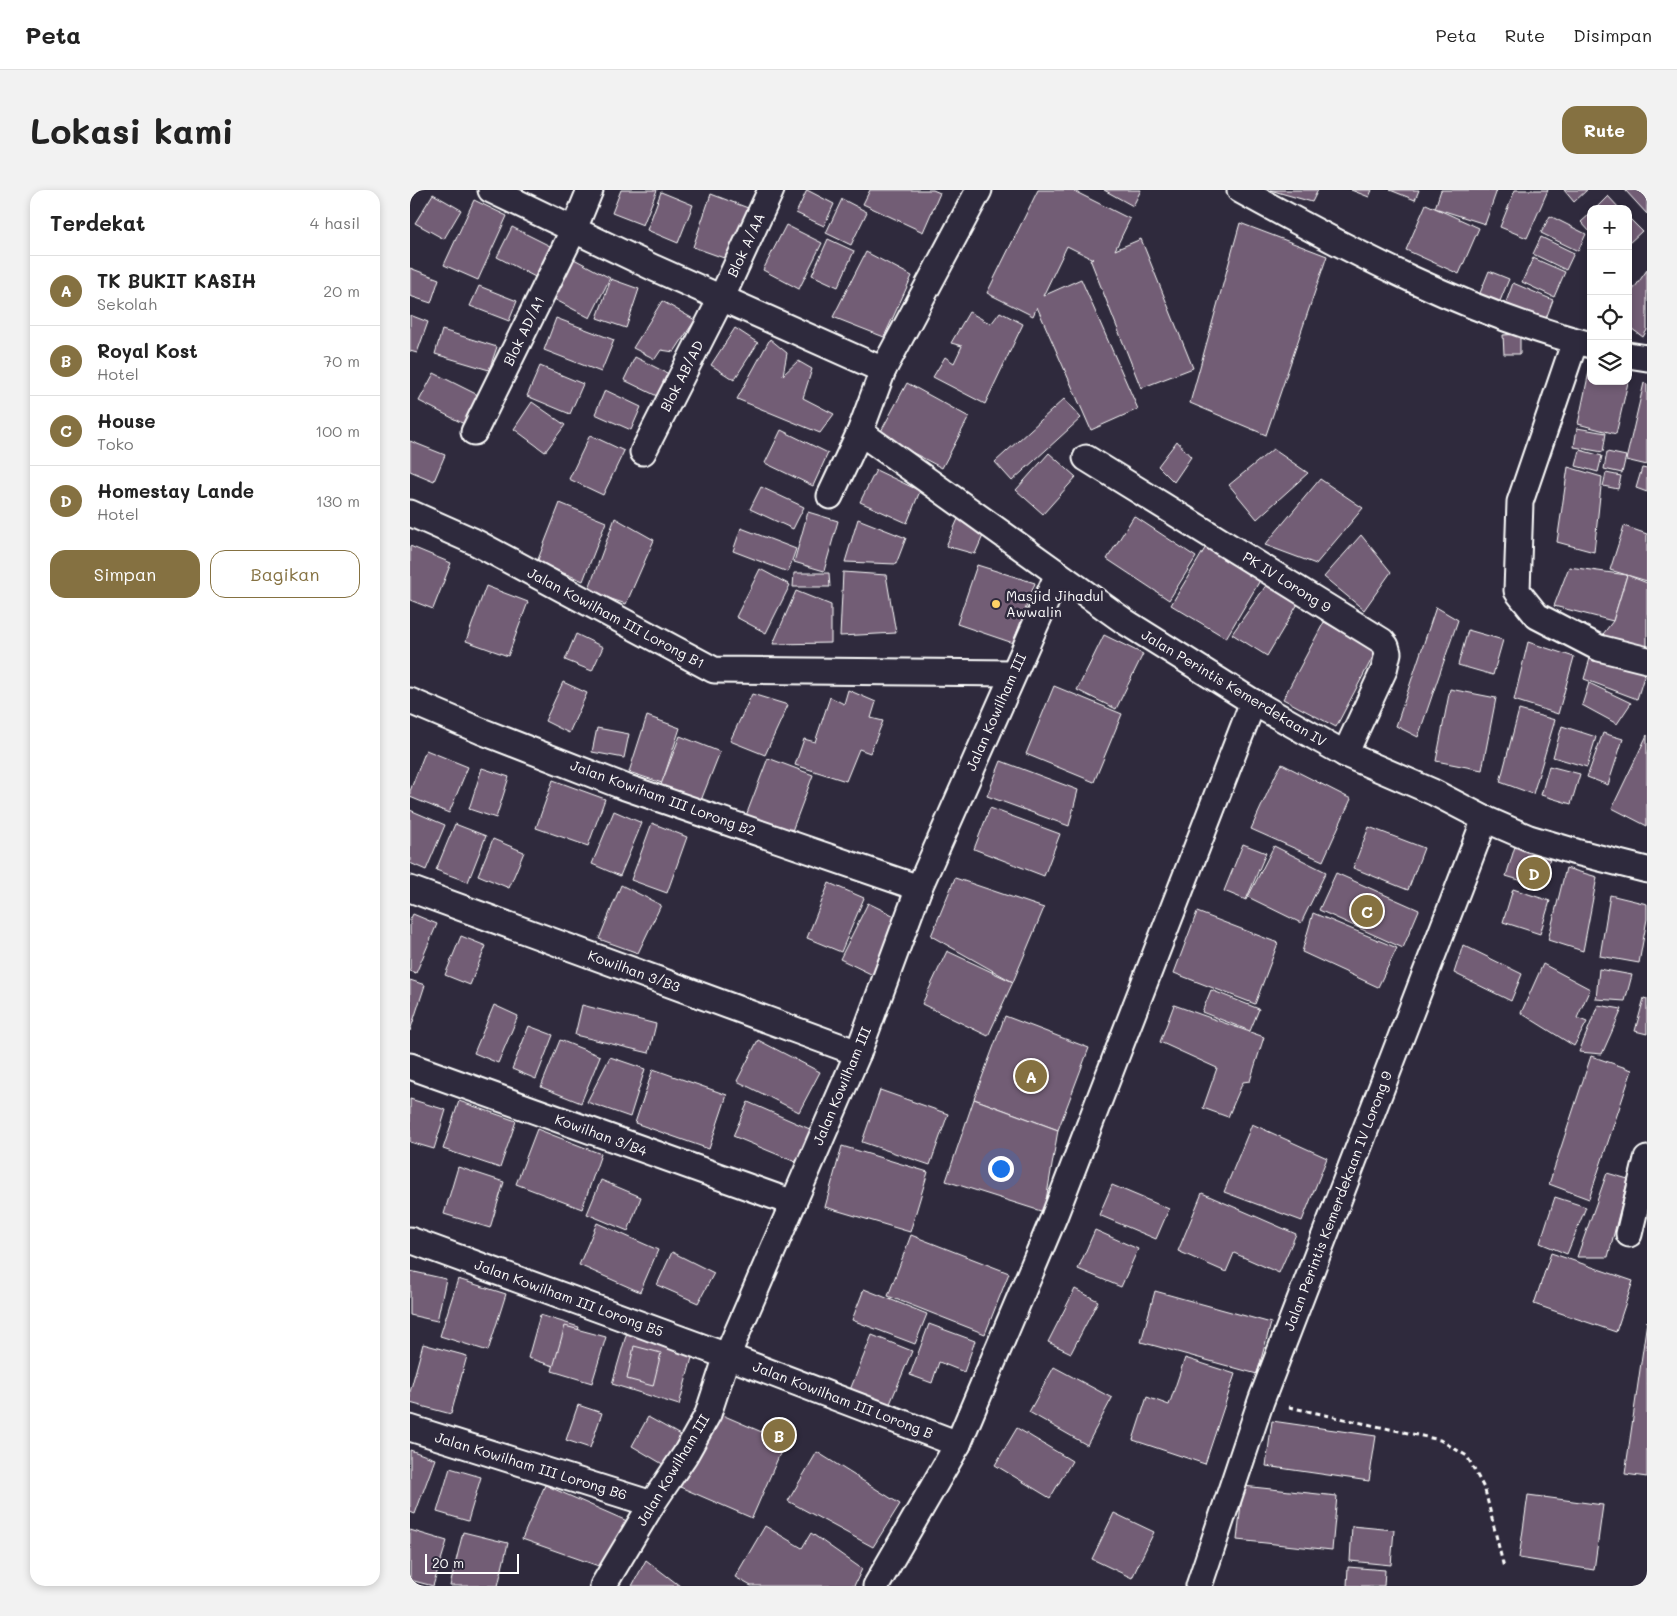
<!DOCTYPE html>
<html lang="id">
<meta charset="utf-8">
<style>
body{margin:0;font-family:Mali,sans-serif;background:#f2f2f2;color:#222}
.controls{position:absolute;right:15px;top:15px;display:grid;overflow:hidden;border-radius:10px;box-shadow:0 2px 8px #0003}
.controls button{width:45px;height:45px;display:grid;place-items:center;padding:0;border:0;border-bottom:1px solid #e0e0e0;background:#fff;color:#222;font:25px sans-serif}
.scale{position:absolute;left:15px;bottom:12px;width:94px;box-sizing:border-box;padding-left:5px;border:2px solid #fff;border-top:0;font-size:14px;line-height:18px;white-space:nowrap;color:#fff;-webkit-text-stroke:4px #2f2a3d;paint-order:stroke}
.you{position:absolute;left:590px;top:978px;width:18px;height:18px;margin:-12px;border:4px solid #fff;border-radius:50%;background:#1a73e8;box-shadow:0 0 0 8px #1a73e833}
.badge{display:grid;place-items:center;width:32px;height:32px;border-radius:50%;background:#857141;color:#fff;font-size:16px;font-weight:700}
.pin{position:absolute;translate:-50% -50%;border:2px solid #fff;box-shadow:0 1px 5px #0006}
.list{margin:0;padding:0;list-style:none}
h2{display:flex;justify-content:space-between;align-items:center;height:65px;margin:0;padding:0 20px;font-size:21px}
h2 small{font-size:16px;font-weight:400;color:#767676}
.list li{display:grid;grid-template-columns:32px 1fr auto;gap:15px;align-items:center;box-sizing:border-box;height:70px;padding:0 20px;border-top:1px solid #e0e0e0}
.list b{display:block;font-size:19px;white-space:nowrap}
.list p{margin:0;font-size:16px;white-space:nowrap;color:#767676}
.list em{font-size:16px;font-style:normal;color:#767676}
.actions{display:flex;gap:10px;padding:15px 20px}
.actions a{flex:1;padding:11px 0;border:1px solid #857141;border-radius:15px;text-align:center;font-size:18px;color:#857141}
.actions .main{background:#857141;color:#fff}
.icon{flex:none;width:28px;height:28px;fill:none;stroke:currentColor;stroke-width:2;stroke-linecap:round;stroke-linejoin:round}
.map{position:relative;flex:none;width:1237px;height:1396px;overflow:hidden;border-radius:15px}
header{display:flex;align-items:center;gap:30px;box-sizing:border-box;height:70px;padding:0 25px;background:#fff;border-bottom:1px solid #e0e0e0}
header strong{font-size:24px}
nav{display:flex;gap:28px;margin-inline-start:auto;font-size:18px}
.intro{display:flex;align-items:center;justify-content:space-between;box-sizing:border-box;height:120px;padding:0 30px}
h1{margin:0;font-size:35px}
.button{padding:12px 22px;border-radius:15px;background:#857141;color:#fff;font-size:18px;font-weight:700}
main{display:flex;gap:30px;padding:0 30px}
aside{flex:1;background:#fff;border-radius:15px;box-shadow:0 2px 8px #0003}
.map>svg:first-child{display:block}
.building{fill:#725d75;stroke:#fff}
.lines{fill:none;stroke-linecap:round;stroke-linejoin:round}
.minor-casing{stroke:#fff;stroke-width:29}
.path{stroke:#fff;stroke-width:3;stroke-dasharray:5 4;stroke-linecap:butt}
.minor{stroke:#2f2a3d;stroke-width:25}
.poi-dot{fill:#ffd166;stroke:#2f2a3d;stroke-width:2}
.labels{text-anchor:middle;stroke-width:5;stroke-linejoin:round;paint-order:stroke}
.street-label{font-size:14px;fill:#fff;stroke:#2f2a3d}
.poi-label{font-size:14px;fill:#fff;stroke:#2f2a3d;text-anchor:start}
</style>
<header>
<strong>Peta</strong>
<nav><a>Peta</a><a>Rute</a><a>Disimpan</a></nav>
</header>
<div class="intro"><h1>Lokasi kami</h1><a class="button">Rute</a></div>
<main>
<aside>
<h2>Terdekat<small>4 hasil</small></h2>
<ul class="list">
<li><span class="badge">A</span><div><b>TK BUKIT KASIH</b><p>Sekolah</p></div><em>20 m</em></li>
<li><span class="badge">B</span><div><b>Royal Kost</b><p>Hotel</p></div><em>70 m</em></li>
<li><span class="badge">C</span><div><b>House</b><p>Toko</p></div><em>100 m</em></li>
<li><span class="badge">D</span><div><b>Homestay Lande</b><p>Hotel</p></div><em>130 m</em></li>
</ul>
<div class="actions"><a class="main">Simpan</a><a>Bagikan</a></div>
</aside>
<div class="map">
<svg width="1237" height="1396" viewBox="0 0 1237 1396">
<rect width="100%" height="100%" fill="#2f2a3d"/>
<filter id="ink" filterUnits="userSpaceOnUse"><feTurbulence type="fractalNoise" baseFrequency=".02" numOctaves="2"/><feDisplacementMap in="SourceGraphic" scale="10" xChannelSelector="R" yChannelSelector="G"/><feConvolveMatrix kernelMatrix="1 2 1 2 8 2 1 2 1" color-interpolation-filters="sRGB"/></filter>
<g filter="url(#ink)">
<g class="building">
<path d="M211,0h36l-14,35 -31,-12z"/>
<path d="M397,0l27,14 -10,22 -28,-13z"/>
<path d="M460,0h63l7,3 -17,39 -60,-28z"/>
<path d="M628,0h34l58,29 -15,31 26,-11 52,129 -52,20 -51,-129h3l-26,-13 -24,50 38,-17 57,130 -47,21 -54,-123 -4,9 -46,-23z"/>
<path d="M694,0h37l-8,16z"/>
<path d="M860,0h48l-6,12z"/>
<path d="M941,0h21l-3,7z"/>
<path d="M980,0h29l-4,10z"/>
<path d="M1031,0h56l-12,34 -50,-16z"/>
<path d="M1105,0h33l-21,48 -27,-11z"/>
<path d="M1154,0h23l-13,12z"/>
<path d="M1215,0h22v24z"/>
<path d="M251,2l32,13 -15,38 -31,-13z"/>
<path d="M23,4l28,16 -17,29 -29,-16z"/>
<path d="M301,4l45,17 -18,52 -45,-16z"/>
<path d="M1198,6l12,13h-25z"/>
<path d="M432,9l25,13 -16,33 -25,-12z"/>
<path d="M64,10l33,16 -29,64 -34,-15z"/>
<path d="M1016,14l53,24 -20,46 -53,-24z"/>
<path d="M1181,23v20l-10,-11z"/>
<path d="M1140,26l36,18 -8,17 -37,-18z"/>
<path d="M1218,27l14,14 -14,13z"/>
<path d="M830,33l87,33 -61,179 -76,-32z"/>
<path d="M376,35l36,18 -23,46 -36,-19z"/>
<path d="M102,37l44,22 -15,31 -44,-23z"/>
<path d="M1131,47l33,16 -8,17 -33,-16z"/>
<path d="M418,49l26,12 -16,36 -26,-12z"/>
<path d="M456,62l46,24 -28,61 -51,-20z"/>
<path d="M1123,68l32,14 -11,25 -32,-15z"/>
<path d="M164,69l36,19 -20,40 -36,-19z"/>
<path d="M0,78l29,11 -8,24 -21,-7z"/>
<path d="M1237,80v60l-4,7 -15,-11v-29z"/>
<path d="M1079,81l20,8 -11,27 -20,-8z"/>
<path d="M201,89l28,10 -13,39 -29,-10z"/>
<path d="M1103,93l40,17 -8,21 -40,-16z"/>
<path d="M69,96l38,15 -8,20 -39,-15z"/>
<path d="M252,111l33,19 -21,32 -13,-2 -6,9 -22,-11z"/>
<path d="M559,122l22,12 9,-12 23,12 -38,80 -52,-27 12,-20 9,6 8,-17 -11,-3z"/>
<path d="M0,125l18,7 -11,31 -7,-2z"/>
<path d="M146,128l58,22 -13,32 -57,-22z"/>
<path d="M325,138l23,15 -24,37 -23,-15z"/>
<path d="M32,140l55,17 -8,23 -54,-16z"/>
<path d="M1110,144v20h-16l-1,-19z"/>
<path d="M360,149l17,14 -4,22 15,-14 14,8 -9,29 31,16 -14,19 -83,-34z"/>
<path d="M225,167l34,17 -10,23 -35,-17z"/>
<path d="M1218,169l5,2 -17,73 -38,-10 13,-62v19h37z"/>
<path d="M130,176l43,18 -13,30 -43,-18z"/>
<path d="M24,183l48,24 -14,29 -49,-25z"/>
<path d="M497,193l62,34 -27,51 -63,-33z"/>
<path d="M1234,193l3,1v81l-21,-5z"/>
<path d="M195,200l36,17 -10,23 -36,-16z"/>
<path d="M654,209l17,19 -69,63 -17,-19z"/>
<path d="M122,212l33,23 -20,27 -31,-23z"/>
<path d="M1167,238l29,5 -3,19 -29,-5z"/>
<path d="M371,240l47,23 -15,33 -48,-23z"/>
<path d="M180,245l34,16 -21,44 -34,-16z"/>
<path d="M0,251l35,14 -11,26 -24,-10z"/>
<path d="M767,251l14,16 -17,25 -16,-16z"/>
<path d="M863,259l35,24 -51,46 -28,-34z"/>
<path d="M1170,260l22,6 -4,16 -22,-6z"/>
<path d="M1197,262l19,4 -4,17 -18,-4z"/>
<path d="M639,263l27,24 -33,37 -27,-24z"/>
<path d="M1158,277l34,10 -8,75 -37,-10z"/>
<path d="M1232,278l5,1v23l-11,-4z"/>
<path d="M466,280l44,21 -13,32 -47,-21z"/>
<path d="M1196,283l15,3 -3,13 -15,-3z"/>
<path d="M910,289l43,29 -47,56 -51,-19z"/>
<path d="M351,297l43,20 -11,22 -43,-20z"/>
<path d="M150,313l46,19 -23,59 -46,-19z"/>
<path d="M398,322l30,9 -14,50 -30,-9z"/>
<path d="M724,326l62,41 -27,43 -62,-41z"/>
<path d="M205,328l39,22 -28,64 -38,-13z"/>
<path d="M448,329l48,19 -10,26 -51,-2z"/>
<path d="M548,329l27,12 -10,23 -29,-8z"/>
<path d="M1214,336l23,8v47l-37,-11z"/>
<path d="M331,338l55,21 -8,23 -55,-21z"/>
<path d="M951,345l30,37 -27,38 -40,-33z"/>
<path d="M797,355l55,32 -36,61 -55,-33z"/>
<path d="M0,356l41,17 -18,46 -23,-9z"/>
<path d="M567,375l58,18 -22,60 -56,-19z"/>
<path d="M1159,377l58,8 -14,46 -59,-15z"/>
<path d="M350,379l30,16 -24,48 -30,-16z"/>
<path d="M433,382l43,3 10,58 -56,3z"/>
<path d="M384,383h35l1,14h-37z"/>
<path d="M1217,385l20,8v69l-47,-14 13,-17z"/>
<path d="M862,387l30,20 -35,59 -35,-22z"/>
<path d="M76,396l42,16 -20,54 -42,-15z"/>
<path d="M386,401l35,14v38l-58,1z"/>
<path d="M1026,417l22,13 -40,117 -22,-11z"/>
<path d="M914,432l52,29 -40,76 -53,-28z"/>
<path d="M1058,440l35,10 -10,35 -35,-10z"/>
<path d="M166,444l27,13 -11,24 -27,-11z"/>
<path d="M694,445l39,19 -27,55 -39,-19z"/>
<path d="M1118,452l46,15 -16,57 -44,-14z"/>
<path d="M1183,458l54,19 -10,32 -53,-20z"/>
<path d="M153,492l24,11 -18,40 -24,-12z"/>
<path d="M1179,493l42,20 -14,21 -35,-19z"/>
<path d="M644,496l68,28 -28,68 -68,-28z"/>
<path d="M1040,499l46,9 -14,72 -46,-9z"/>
<path d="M438,500l28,12 -5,16 12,3 -13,32 -11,-4 -13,32 -51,-16 9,-26 11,3 15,-45 14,7z"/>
<path d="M342,504l36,11 -23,50 -35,-14z"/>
<path d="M1109,520l36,10 -22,74 -33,-12z"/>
<path d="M237,526l33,12 -18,55 -33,-11z"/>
<path d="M1152,536l34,11 -9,30 -34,-10z"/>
<path d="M187,538l32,6 -5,24 -32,-6z"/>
<path d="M1193,543l20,6 -15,46 -21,-8z"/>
<path d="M1237,545v91l-35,-18z"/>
<path d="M270,546l40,16 -22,56 -40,-16z"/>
<path d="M16,560l42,17 -19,46 -39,-16v-6z"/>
<path d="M358,568l45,17 -24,64 -45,-18z"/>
<path d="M591,571l77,29 -9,36 -82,-30z"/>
<path d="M872,574l69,35 -28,62 -72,-32 26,-57z"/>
<path d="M1139,576l31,8 -9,30 -30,-9z"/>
<path d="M72,578l27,9 -13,41 -27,-9z"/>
<path d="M143,590l52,19 -17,47 -52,-18z"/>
<path d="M580,618l70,26 -16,42 -70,-27z"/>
<path d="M0,620l35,15 -19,45 -16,-7z"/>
<path d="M204,621l28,12 -22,53 -28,-12z"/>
<path d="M242,633l35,14 -20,56 -36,-13z"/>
<path d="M45,634l31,12 -18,46 -32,-12z"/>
<path d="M959,637l55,21 -16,42 -55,-22z"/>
<path d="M83,649l31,13 -15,36 -31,-13z"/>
<path d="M1106,653l35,11 -9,33 -36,-11z"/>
<path d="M833,654l23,9 -20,47 -22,-9z"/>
<path d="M864,656l52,26 -25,51 -53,-26z"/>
<path d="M1156,678l31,9 -14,74 -35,-11z"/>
<path d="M926,683l83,37 -16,38 -84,-38z"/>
<path d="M545,688l89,30 -31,74 -82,-46z"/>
<path d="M419,693l35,15 -23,54 -34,-14z"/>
<path d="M211,695l40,20 -23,48 -39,-14z"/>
<path d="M1103,699l37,12 -10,33 -37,-12z"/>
<path d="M1200,705l37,9v15l-8,44 -39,-7z"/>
<path d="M458,713l37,18 -28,56 -37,-18z"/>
<path d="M787,722l81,31 -23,61 -81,-31z"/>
<path d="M903,723l84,35 -19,39 -76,-35z"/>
<path d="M3,724l24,10 -21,49 -6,-2v-51z"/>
<path d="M51,746l25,10 -16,39 -25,-10z"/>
<path d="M1053,755l59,29 -11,27 -57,-28z"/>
<path d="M537,761l66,31 -25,54 -66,-32z"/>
<path d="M1133,774l47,25 -13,29 10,4 -13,24 -53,-33z"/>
<path d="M1189,779l33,6 -7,26 -29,-2z"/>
<path d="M0,790l15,5 -15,46z"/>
<path d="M801,800l48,19 -9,22 -48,-19z"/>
<path d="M1234,808l3,1v35l-12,-3z"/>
<path d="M84,815l24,11 -20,47 -24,-10z"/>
<path d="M172,815l74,19 -7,29 -74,-18z"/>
<path d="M764,815l90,32 -14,44 -7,1 -15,35 -25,-9 14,-40 -57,-26z"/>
<path d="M1188,815l24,4 -20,45 -23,-2z"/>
<path d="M595,826l84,32 -31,82 -84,-31z"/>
<path d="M119,836l24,9 -17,44 -24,-10z"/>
<path d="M150,850l40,16 -19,47 -40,-16z"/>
<path d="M348,850l62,32 -21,40 -62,-31z"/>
<path d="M1181,866l41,14 -43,129 -40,-15z"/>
<path d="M200,867l35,12 -15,48 -43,-15z"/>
<path d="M243,879l74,26 -18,54 -74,-26z"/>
<path d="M470,900l68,24 -18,51 -68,-23z"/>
<path d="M0,909l36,11 -12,39 -24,-7z"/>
<path d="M564,909l84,31 -14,82 -98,-31z"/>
<path d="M49,911l57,20 -16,47 -57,-19z"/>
<path d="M338,912l64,28 -14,33 -65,-27z"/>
<path d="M842,934l75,34 -25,63 -78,-29z"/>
<path d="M127,939l64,25 -19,55 -66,-25z"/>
<path d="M432,956l86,26 -18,60 -85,-25z"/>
<path d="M48,977l46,15 -14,46 -46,-14z"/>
<path d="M1197,983l21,6 -20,78h-31z"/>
<path d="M191,990l40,17 -13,34 -41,-17z"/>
<path d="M702,995l57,24 -13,30 -57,-24z"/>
<path d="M792,1003l94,41 -17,39 -45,-20 -8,19 -48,-21z"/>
<path d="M1145,1007l31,10 -19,47 -27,-11z"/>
<path d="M187,1033l61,27 -18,42 -61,-27z"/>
<path d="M685,1040l43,19 -17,38 -43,-18z"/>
<path d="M501,1045l98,38 -24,61 -97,-38z"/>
<path d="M262,1062l42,21 -16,30 -41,-18z"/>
<path d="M1141,1063l82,28 -17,51 -82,-28z"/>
<path d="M0,1081l36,8 -9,42 -27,-6z"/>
<path d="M48,1089l48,15 -18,57 -48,-15z"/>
<path d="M454,1099l63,25 -12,30 -63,-24z"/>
<path d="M665,1099l23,12 -27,52 -23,-11z"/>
<path d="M745,1101l116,32 -14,51 -116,-32z"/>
<path d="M130,1125l39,12 -12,43 -39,-12z"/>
<path d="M1237,1131v156l-22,-3z"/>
<path d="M519,1134l46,17 -11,31 -25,-10 -7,21 -22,-8z"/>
<path d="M155,1136l41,11 -14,46 -40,-12z"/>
<path d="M217,1142l66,22 -14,51 -67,-21z"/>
<path d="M462,1145l40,16 -23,55 -39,-16z"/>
<path d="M13,1154l44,12 -16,58 -41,-11v-11z"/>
<path d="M224,1156l27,7 -8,33 -26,-7z"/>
<path d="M775,1168l50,16 -30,90 -72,-24 14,-43 22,8z"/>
<path d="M644,1177l58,31 -25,47 -58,-33z"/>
<path d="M168,1215l24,8 -12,35 -24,-8z"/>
<path d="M303,1221l72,31 -33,76 -72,-31z"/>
<path d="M238,1227l34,19 -16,30 -34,-20z"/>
<path d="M862,1231l104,15 -7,45 -103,-15z"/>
<path d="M607,1238l55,33 -22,37 -55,-33z"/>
<path d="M0,1260l25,9 -20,55 -5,-2z"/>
<path d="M407,1262l83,52 -27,43 -85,-46z"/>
<path d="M40,1278l31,9 -13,44 -31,-9z"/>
<path d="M135,1295l82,36 -17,49 -88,-31z"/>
<path d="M833,1296l94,10 -5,54 -95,-10z"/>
<path d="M1118,1305l75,10 -9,65 -75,-12z"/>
<path d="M704,1323l40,19 -22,46 -40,-19z"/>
<path d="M355,1336l37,22 9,-15 51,36 -8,17h-103l-16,-9z"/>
<path d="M942,1336l42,4 -3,35 -41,-4z"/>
<path d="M0,1340l37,11 -14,45 -23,-6z"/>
<path d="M53,1342l45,11 -10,43h-48z"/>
<path d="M236,1370l34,26h-48z"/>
<path d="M938,1377l37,3 -1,16h-37z"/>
</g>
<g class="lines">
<g class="minor-casing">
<g id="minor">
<path d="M81,0l163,78 229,102"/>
<path d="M830,0c112,62 227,123 351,155"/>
<path d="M1165,151l-55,161 -3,89 20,25 62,32 48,12"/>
<path d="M1218,165l19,3"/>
<path d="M64,242l100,-203 16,-39"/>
<path d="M450,242l264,189 129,81 92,52 88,38 52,27 44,19 47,14 71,18"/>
<path d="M233,262l78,-153 50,-109"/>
<path d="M676,268l296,183 4,5 2,7 -4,17 -39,84"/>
<path d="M420,306l30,-64 23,-62 96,-180"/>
<path d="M0,323l63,28 241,129 299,3"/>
<path d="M0,511l71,30 144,56 294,101"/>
<path d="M0,699l448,164"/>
<path d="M0,876l383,137"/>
<path d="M1219,1044l18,-75"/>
<path d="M0,1050l317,116 231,88"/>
<path d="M0,1238l242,76"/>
<path d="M193,1396l49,-82 33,-49 23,-41 19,-58 131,-303 61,-165 139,-314"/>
<path d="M466,1396l82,-142 96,-227 199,-515"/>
<path d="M789,1396l62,-185 224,-582"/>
</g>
</g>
<path class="path" d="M879,1217l151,33 27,16 18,34 19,78"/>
<use href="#minor" class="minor"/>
</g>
</g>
<circle class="poi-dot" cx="586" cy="414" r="5"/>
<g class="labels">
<g class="street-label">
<text transform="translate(336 55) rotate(-65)" y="5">Blok A/AA</text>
<text transform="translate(114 141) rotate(-64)" y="5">Blok AD/A1</text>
<text transform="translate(272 186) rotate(-63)" y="5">Blok AB/AD</text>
<text transform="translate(877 392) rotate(32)" y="5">PK IV Lorong 9</text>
<text transform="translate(206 428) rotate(28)" y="5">Jalan Kowilham III Lorong B1</text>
<text transform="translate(824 498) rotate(31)" y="5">Jalan Perintis Kemerdekaan IV</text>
<text transform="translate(586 522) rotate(-66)" y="5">Jalan Kowilham III</text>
<text transform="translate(253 608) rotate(20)" y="5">Jalan Kowiham III Lorong B2</text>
<text transform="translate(224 781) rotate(20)" y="5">Kowilhan 3/B3</text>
<text transform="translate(432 896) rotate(-67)" y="5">Jalan Kowilham III</text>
<text transform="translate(191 945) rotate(20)" y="5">Kowilhan 3/B4</text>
<text transform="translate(928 1011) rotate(-69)" y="5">Jalan Perintis Kemerdekaan IV Lorong 9</text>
<text transform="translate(159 1108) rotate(20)" y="5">Jalan Kowilham III Lorong B5</text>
<text transform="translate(433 1210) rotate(21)" y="5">Jalan Kowilham III Lorong B</text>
<text transform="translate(121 1276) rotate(17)" y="5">Jalan Kowilham III Lorong B6</text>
<text transform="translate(263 1280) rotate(-59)" y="5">Jalan Kowilham III</text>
</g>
<g class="poi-label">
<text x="596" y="411">Masjid Jihadul<tspan x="596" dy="16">Awwalin</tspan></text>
</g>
</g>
</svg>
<div class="controls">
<button>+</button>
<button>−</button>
<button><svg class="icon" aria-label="locate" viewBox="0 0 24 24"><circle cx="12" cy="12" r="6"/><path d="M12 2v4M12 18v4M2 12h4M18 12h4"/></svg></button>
<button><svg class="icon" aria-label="layers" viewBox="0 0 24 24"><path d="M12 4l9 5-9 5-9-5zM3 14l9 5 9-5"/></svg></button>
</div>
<div class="scale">20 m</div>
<div class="you"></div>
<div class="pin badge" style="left:621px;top:886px">A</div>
<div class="pin badge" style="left:369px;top:1245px">B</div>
<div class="pin badge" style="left:957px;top:721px">C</div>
<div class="pin badge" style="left:1124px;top:683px">D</div>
</div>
</main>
